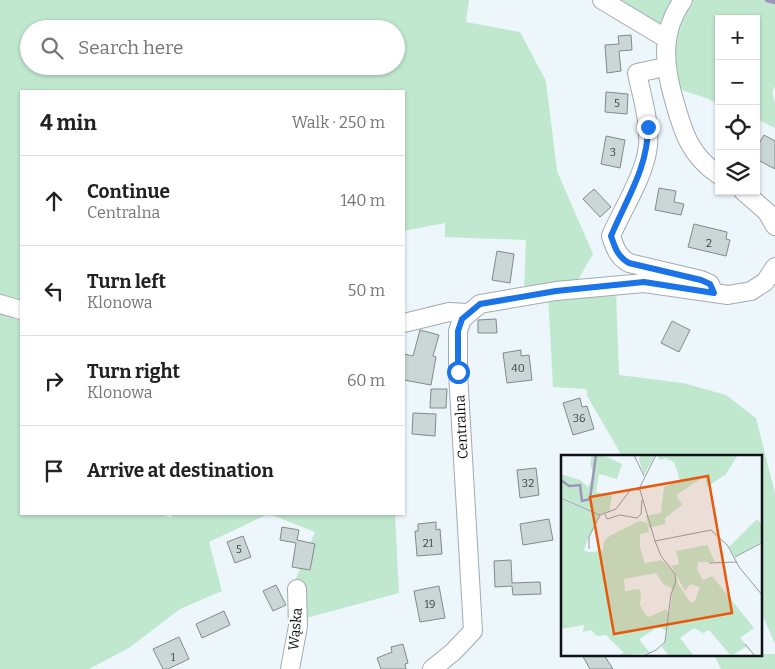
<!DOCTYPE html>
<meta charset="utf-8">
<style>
body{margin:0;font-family:Bitter,serif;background:#f2f2f2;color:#222}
.controls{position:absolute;right:15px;top:15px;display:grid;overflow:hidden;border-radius:0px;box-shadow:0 1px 4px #0004}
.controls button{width:45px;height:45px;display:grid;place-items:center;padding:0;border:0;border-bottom:1px solid #e0e0e0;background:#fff;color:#222;font:25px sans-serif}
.stop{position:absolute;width:15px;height:15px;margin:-11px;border:4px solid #1a73e8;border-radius:50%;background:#fff}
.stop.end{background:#1a73e8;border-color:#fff;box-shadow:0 1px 5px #0008}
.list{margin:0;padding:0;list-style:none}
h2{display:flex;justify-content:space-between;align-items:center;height:65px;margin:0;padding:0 20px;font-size:21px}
h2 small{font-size:16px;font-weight:400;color:#767676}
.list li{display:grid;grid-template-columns:32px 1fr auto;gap:15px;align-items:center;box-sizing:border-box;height:90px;padding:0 20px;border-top:1px solid #e0e0e0}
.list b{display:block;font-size:19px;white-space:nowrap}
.list p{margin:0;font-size:16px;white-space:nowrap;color:#767676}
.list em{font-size:16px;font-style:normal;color:#767676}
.icon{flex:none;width:28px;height:28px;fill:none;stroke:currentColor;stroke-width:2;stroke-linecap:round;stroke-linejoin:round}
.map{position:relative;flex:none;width:775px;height:669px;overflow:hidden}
.search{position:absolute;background:#fff;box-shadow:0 1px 4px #0004;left:20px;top:20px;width:385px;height:55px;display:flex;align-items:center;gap:12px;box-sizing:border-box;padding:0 18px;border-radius:28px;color:#767676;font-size:19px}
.panel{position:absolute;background:#fff;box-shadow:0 1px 4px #0004;left:20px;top:90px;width:385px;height:425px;border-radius:0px}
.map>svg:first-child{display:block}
.green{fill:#c0e8ce;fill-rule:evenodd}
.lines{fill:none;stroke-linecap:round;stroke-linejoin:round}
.stream{stroke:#9f95bc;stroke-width:4.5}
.building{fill:#cbd7d6;stroke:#808b8a}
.minor-casing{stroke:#a2abb0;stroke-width:20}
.minor{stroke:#fff;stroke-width:18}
.route{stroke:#1a73e8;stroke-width:6}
.labels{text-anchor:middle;stroke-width:4.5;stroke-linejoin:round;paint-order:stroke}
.number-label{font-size:11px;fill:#3f4445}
.street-label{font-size:14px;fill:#101315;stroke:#fff}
.inset-river{fill:none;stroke:#9f95bc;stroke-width:2.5}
.inset-road{fill:none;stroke:#949b9f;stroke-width:1}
.view{fill:#e8590c;fill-opacity:0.15;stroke:#e8590c;stroke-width:2.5}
.inset-edge{fill:none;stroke:#101315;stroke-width:2.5}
</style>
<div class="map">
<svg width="775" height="669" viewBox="0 0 775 669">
<rect width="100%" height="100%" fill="#ecf6fb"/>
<g class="green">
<path d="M0,0h469l-3,22 54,10 26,49 11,90 36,83 -18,31 -51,6 2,-51 -81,-3v-14l-41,8v-140h-383v213l-21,-5zM29,29h367v37h-367z"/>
<path d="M607,0h70l-14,36z"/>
<path d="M687,0h88v86l-3,7 3,9v26l-19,-10v-99h-37v86l-10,-6 -34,-11 -4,-48z"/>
<path d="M616,288l3,87 64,8 43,12 30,23 19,75v151l-14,-32v-155l-139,-1 -36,-62 2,-1 -3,-4 -32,-2 -5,-92z"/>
<path d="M0,308l21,6v200h140l10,4 2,-4h95l-59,28 13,49 -42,18 -51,39 -40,21h-89z"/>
<path d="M269,514h126l4,79 -104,28 -3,-33 23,-56z"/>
<path d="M761,654h14v15h-54l-7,-14z"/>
</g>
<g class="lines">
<path class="stream" d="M767,0l8,2"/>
</g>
<g class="building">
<path d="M631,35l1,15 -13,1 2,20 -14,2 -2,-28 14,-1 -1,-8z"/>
<path d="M606,92l22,2 -1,20 -22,-2z"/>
<path d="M764,135l11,6v28l-19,-10v-10z"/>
<path d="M606,136l19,4 -5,28 -19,-4z"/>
<path d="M659,188l17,3 -2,11 10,2 -3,11 -26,-5z"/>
<path d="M594,189l17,18 -11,10 -17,-18z"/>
<path d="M694,224l33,8 -1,7 4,1 -4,16 -38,-9z"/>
<path d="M497,251l17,3 -4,29 -18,-3z"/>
<path d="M496,319l1,14h-19v-13z"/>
<path d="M672,321l18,9 -11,22 -18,-9z"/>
<path d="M420,330l19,5 -6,21 3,1 -5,28 -27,-5v-26l9,2z"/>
<path d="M521,350v6l8,-1 3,25 -25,3 -4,-30z"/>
<path d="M431,389h16l-1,19h-16z"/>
<path d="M580,398l2,9 5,-1 7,23 -21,6 -10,-32z"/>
<path d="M413,413l23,1 -1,22 -23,-2z"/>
<path d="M536,468l3,27 -19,3 -3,-28z"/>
<path d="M549,519l4,21 -30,5 -3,-21z"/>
<path d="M436,522v8l4,-1 2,25 -25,2 -2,-25h3v-7z"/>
<path d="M282,527l17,3 -2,10 18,4 -5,26 -18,-3 4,-24 -16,-3z"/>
<path d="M243,536l8,21 -16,6 -8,-21z"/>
<path d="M511,560l1,23 28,-1 1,12 -28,1 -1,-9 -17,1 -1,-26z"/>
<path d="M276,585l10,20 -13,6 -10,-20z"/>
<path d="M439,586l6,32 -25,4 -6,-31z"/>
<path d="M224,611l6,14 -28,13 -6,-14z"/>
<path d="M179,637l10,22 -21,10h-5l-10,-20z"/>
<path d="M403,644l5,19 -3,1 1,5h-25l-4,-11 15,-6 -1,-5z"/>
<path d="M582,655h22l9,14h-23z"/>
</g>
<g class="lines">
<g class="minor-casing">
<g id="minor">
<path d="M602,0l65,39"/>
<path d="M683,0c-23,32 -19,65 -9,100 9,32 16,56 45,75"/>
<path d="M665,67l-28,6c5,24 13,49 11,73 -3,29 -26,64 -37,90 4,12 7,21 18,27l72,17 9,4 3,8"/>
<path d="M743,191l24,21 8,14"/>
<path d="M0,304l21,6"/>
<path d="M404,323l45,-11 19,1"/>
<path d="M290,669l8,-43 -1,-37"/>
<path d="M432,669l21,-17 20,-21 -15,-259v-41l4,-12 18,-15 76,-13 88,-8 84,12 23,-4 14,-9 10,-15"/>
</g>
</g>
<use href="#minor" class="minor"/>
</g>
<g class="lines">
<path class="route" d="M458,372v-41l4,-12 18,-15 76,-13 88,-9 70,11 -4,-9 -9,-4 -72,-17c-11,-6 -14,-15 -18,-27 15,-36 37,-68 37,-109"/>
</g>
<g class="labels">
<g class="number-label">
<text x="617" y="107">5</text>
<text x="613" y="156">3</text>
<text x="709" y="247">2</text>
<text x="518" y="372">40</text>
<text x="579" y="422">36</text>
<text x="528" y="487">32</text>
<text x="428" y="547">21</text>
<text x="239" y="553">5</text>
<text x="430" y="608">19</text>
<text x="173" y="661">1</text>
</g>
<g class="street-label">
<text transform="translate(461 427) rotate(-93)" y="5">Centralna</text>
<text transform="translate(295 629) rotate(-85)" y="5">Wąska</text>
</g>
</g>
<g transform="translate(561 455)">
<rect width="201" height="201" fill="#ecf6fb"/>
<path d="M31,0h11l19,9 -5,15 -18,-5 -3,18 10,2 7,-3 -4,21 -9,2 -39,-17v-23l19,6 8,7 6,-13 -4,-10zM79,0h15l-11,20 -5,-15zM96,0h81l-12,19 -19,13 -2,-11 -29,19 6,10 -17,13v6l-16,4 -3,-12 15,-3 3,-26 16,-7 -6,-18 -9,-4 -5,2zM0,44l39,16 -11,21 -5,14 4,2 15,-1 1,-10 7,-6 29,-14 7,2 2,9 -9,2v14l5,15 17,-3 13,14 2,8 12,19 5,2 6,-16 -10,-3 -5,7 -14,-25 8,-2 -3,-13 31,-6 8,17h-17l-1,8 6,10 9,-4 42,52 -14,10 7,8 -16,10 -22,-26 -6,3 -9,-5 -14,10 14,18h-25l-7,-9 3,-5 8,-53 -10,-5 -7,-11 -32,6 1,12 14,-2 2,3 -1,13 5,9 4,3 17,-8 2,4 -1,18 -9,-4 -19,12 11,14 -33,3 7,-3 -18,-18 -9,1 -6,-6 -8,2 1,-7 -23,4zM196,64l5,6v16l-27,16 -6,-10z" fill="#c0e8ce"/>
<path class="inset-river" d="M0,25l8,6 11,-1 2,16 8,-2 6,-44"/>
<path class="inset-road" d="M73,0l10,21M78,34l17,-34M0,43l39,17 16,-6 15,-20 9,1 15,51 56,-11 17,16 11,21 24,29M44,59l2,5 13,-4 17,3 4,-4 1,-14M28,94v-12l11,-22M174,102l28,-15M148,108l28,-1M184,189l10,12M82,201l13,-6 9,-8 6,-48 5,-13 -1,-7 -14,-18 -6,-15"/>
<path class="view" d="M147,21l24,137 -118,21 -24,-137z"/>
<rect width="201" height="201" class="inset-edge"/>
</g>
</svg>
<div class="controls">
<button>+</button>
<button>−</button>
<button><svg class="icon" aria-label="locate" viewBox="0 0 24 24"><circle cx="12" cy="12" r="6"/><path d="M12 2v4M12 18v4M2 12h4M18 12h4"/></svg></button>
<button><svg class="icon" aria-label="layers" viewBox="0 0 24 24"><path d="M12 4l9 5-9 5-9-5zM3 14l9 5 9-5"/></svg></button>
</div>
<div class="stop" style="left:458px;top:372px"></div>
<div class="stop end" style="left:648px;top:127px"></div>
<div class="search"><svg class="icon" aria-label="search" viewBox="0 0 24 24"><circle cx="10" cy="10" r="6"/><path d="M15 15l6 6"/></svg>Search here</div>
<section class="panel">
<h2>4 min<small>Walk · 250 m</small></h2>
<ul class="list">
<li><svg class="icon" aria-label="ahead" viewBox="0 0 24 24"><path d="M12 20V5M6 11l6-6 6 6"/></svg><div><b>Continue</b><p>Centralna</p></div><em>140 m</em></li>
<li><svg class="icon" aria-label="left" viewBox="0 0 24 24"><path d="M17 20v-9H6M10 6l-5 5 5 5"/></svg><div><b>Turn left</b><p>Klonowa</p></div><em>50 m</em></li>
<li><svg class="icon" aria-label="right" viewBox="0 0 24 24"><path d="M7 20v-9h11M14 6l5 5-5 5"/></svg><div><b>Turn right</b><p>Klonowa</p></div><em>60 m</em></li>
<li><svg class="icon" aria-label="arrive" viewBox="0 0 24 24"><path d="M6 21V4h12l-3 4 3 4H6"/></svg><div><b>Arrive at destination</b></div></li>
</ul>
</section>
</div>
